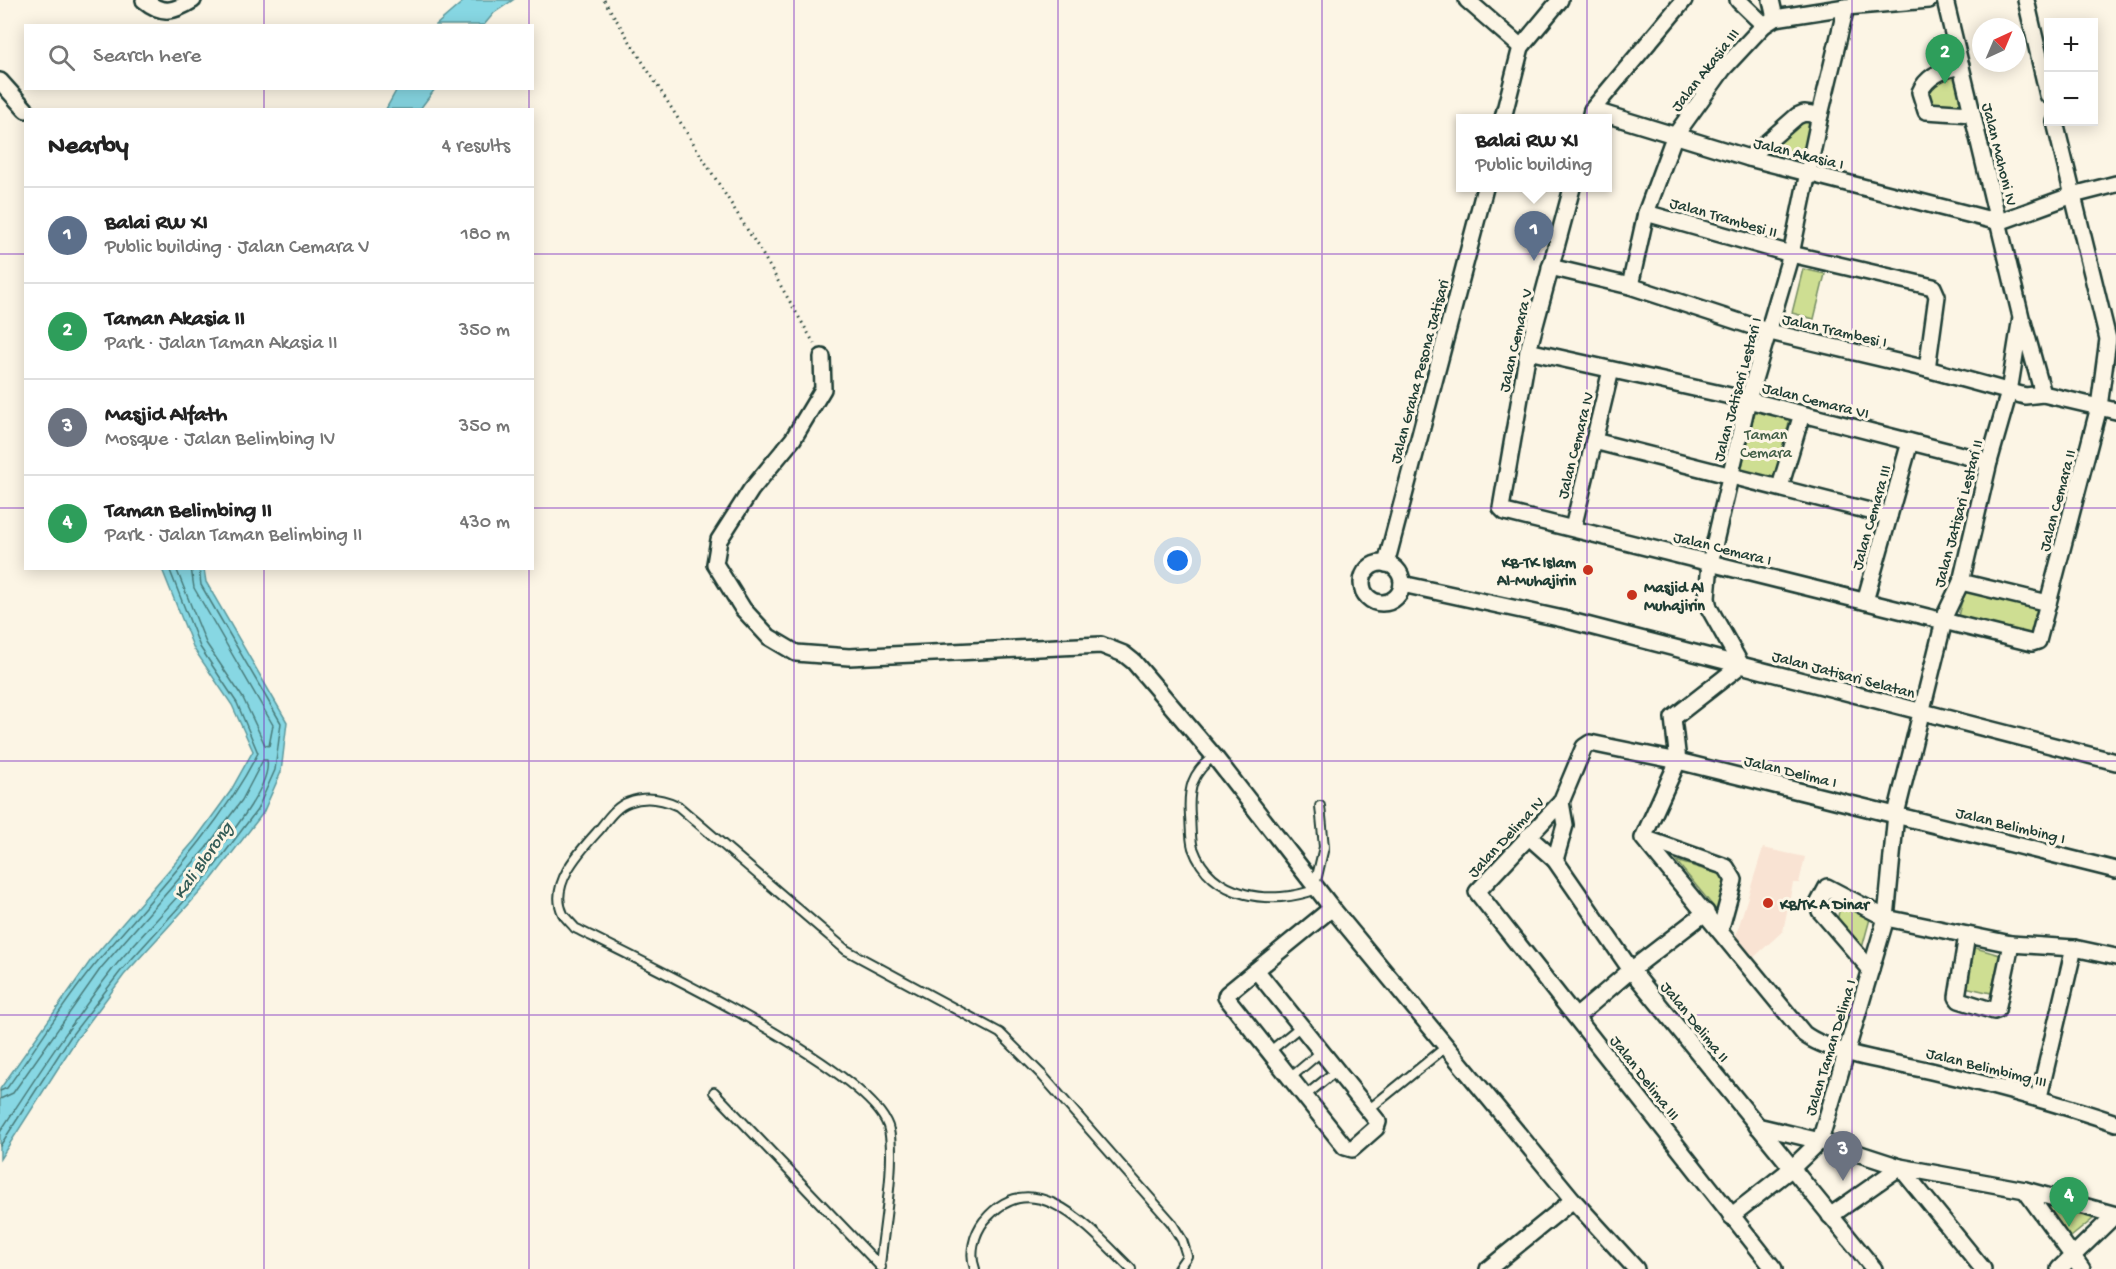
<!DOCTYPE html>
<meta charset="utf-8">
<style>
body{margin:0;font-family:"Gochi Hand",sans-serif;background:#f2f2f2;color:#222}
.controls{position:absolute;right:18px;top:18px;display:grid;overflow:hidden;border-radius:0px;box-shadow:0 3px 15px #0003}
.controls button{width:54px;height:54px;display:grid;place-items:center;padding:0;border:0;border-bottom:2px solid #e0e0e0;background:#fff;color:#222;font:30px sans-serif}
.compass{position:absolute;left:1972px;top:18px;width:54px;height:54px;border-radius:50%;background:#fff;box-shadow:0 3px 15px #0003;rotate:44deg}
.you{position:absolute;left:1178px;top:561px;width:21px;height:21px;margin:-15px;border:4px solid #fff;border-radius:50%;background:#1a73e8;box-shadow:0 0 0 9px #1a73e833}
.badge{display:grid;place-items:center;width:39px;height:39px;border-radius:50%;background:#db2777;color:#fff;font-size:20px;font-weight:700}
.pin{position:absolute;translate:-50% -50px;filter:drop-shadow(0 2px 3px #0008)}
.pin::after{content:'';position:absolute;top:32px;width:21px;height:18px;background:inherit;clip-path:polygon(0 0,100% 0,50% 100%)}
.popup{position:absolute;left:1456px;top:114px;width:156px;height:78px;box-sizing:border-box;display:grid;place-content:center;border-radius:0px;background:#fff;filter:drop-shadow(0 2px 4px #0005);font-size:20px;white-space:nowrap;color:#767676}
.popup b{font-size:22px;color:#222}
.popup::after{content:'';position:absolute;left:50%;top:100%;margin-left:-12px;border:12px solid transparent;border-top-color:#fff}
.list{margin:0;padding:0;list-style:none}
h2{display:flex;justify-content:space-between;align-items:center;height:78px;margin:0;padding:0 24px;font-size:26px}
h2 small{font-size:20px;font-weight:400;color:#767676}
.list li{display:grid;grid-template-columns:39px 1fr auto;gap:18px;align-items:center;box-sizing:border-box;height:96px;padding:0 24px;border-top:2px solid #e0e0e0}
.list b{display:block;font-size:22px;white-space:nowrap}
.list p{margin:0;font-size:20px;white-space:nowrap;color:#767676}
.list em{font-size:20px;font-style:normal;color:#767676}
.icon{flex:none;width:33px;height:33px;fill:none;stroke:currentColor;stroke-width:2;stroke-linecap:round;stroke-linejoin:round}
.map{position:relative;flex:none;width:2116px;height:1269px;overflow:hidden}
.search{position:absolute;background:#fff;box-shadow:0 3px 15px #0003;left:24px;top:24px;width:510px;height:66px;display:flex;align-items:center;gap:15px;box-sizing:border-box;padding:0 21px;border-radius:0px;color:#767676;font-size:22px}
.panel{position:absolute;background:#fff;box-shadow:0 3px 15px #0003;left:24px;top:108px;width:510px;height:462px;border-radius:0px}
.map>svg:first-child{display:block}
.built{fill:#f9e3d3}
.green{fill:#cede92;stroke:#768e63;stroke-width:1.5}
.water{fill:#87d7e3;stroke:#5d999d;stroke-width:1.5}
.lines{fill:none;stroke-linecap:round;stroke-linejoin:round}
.shore{stroke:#497b7a;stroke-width:1.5}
.lane-casing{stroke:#1f3d34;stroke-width:12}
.street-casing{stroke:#1f3d34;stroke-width:20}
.path{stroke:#1f3d34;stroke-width:3;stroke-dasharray:1.5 4.5;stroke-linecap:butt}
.lane{stroke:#fcf5e5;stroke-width:8}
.street{stroke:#fcf5e5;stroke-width:15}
.grid{fill:none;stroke:#7b2cbf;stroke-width:1.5;stroke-opacity:0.55}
.poi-dot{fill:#c8321e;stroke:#fcf5e5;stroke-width:2}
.labels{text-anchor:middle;stroke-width:6;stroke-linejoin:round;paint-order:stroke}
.street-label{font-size:16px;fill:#1f3d34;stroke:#fcf5e5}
.park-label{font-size:16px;fill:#425d47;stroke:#fcf5e5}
.poi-label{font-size:16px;font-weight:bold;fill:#1f3d34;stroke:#fcf5e5;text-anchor:start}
.water-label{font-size:18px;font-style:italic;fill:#345c57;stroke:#fcf5e5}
</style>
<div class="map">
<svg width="2116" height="1269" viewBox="0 0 2116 1269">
<rect width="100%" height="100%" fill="#fcf5e5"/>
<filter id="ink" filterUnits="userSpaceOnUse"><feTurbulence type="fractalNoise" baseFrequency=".0167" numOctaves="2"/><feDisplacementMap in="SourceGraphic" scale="12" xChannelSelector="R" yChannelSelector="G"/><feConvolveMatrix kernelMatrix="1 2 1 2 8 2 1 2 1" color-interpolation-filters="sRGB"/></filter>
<g filter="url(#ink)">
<path class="built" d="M1763,848l42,9 -6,26h-6l-10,48 -31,28 -16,-24z"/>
<g class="green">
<path d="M1954,71l12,38 -37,-1 -6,-17z"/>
<path d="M1798,119h15l-9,40 -39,-7z"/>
<path d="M1803,269l22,5 -11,45 -22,-6z"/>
<path d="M1757,404l34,9 -15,66 -35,-8z"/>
<path d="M1965,589l72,20 -7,26 -72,-19z"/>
<path d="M1676,861l50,15 -9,35z"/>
<path d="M1840,906l31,9 -9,33 -26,-21z"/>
<path d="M1972,947l28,8 -9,38 -26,-6z"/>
<path d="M2037,1199l62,15 -33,27z"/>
</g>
<g class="water">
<path d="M465,0h48l-19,13 -10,12h-48z"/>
<path d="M397,89v-1l38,1 -15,20h-34z"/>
<path d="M162,569h42l2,13 81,140 -6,50 -18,41 -51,66 -88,96 -48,65 -76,119v-70l91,-129 104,-120 35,-48 23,-41 -21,-46 -38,-56z"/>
</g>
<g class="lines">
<g class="shore">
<path d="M176,568l30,75 37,55 22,47 4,1 4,-21 -79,-137 -3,-20"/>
<path d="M0,1091l7,-3c30,-41 57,-87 90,-126 58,-68 120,-130 161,-209l-21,-50 -37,-56 -31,-79"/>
<path d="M0,1099l13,-6 88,-125 105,-120 36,-48 21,-40h4c9,43 -126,172 -155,210 -40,52 -76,107 -112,162"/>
<path d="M0,1146l71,-110 49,-64 88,-97 49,-65 18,-40 6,-47 -80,-138 -2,-17"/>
</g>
<g class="lane-casing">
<g id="lane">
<path d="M1214,756c-22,17 -26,32 -24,60 1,10 0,22 3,32 18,51 79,58 124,41"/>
<path d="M1315,885l9,-38 -4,-41"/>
<path d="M1269,1052l32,-26"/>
<path d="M1290,1078l32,-27"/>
<path d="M714,1092l167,175"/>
<path d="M1305,1096l32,-26"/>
<path d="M1368,1110l79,-64"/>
<path d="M880,1266c3,-35 16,-104 9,-136 -11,-58 -255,-172 -314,-202 -3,-4 -9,-9 -12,-14 -15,-30 18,-64 36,-84 8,-10 17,-24 30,-28 16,-6 34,-3 49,4l168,144 154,83 41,41 130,148 11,18 5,16 -9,13"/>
<path d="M975,1269c-6,-15 -1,-35 9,-48 50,-61 108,10 147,48"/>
</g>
</g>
<g class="street-casing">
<g id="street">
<path d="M144,0c18,15 30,12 49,0"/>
<path d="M1467,0l54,47"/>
<path d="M1738,0l26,25"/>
<path d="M1771,0l4,18"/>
<path d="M2026,0l22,95"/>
<path d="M1846,7l-26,108 -29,139 -43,146 -38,163 -3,35 2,10 32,57 -68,53 5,43 -35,77 161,196c26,20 93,29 127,37 64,15 123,31 185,52"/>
<path d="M1961,66c-17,3 -34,9 -41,26l6,19 46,3"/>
<path d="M0,81l26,29"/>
<path d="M1592,110l157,48 250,64 74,-27 43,-11"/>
<path d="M1503,118l18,-71 39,-47"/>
<path d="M1590,118l2,-8 92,-110"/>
<path d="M1749,158l48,-42 7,-3 16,2"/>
<path d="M1572,188l-44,163 -27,157 4,4 527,131 6,-2 10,-38 -87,-21"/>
<path d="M1646,213l145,41 142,33 4,9 -10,73"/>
<path d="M1550,267l80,19 140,46 157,37 98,27 18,-2 73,17"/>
<path d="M1630,286l16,-73 28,-76 49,-68 41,-44 11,-7 71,-11 83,-7"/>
<path d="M2023,322l20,72"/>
<path d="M1528,351l220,49 241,62"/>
<path d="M822,357l1,32 -30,50 -42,51 -32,50 -4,24 28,45 26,28 27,16 53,4 252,-12 23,9 10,8 80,94 118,152 241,292 63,69"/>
<path d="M1594,441l295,75"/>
<path d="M1780,487l22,-73"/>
<path d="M1573,528l38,-158"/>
<circle cx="1382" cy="583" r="20"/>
<path d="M1386,564l99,-376"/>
<path d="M1402,584l161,35 553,143"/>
<path d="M1865,601l45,-159"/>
<path d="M2048,603l51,-196 9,-68 -53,-217"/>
<path d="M1561,802l4,23 -10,35 76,110 243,299"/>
<path d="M1528,836l27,24"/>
<path d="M1644,838l82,29 8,13 -14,51"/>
<path d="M1967,935l-10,62 2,3 35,11 3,-1 14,-66"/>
<path d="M1256,970l122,152 -2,6 -24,21 -7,-2 -119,-150 1,-3 105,-86"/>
<path d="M1871,970l-51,-59 -2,-7 9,-17 59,31 125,26 63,4 42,9"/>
<path d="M1576,1017l55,-47 75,-58"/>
<path d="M2039,1097l35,-149"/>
<path d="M1757,1126l63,15 66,-223 10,-104 50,-201 15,-31 28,-120 20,-70 12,-75 -76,-317"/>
<path d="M2025,1190l57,79"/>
<path d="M1731,1216l61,-48 28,-27 80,26 125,23 91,25"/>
<path d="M1830,1216l70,-49 83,102"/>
<path d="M1488,1269l85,-69"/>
<path d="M1774,1269l-297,-377 84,-90 23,-55 6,-4 88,18 438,109"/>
<path d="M2059,1269l56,-54"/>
</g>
</g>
<path class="path" d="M604,0l156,250 55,95"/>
<use href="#lane" class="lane"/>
<use href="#street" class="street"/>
</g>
</g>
<path class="grid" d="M264,0v26M529,0v26M794,0v1269M1058,0v1269M1322,0v1269M1587,0v1269M1852,0v1269M264,88v22M529,88v22M0,254h26M532,254h1584M0,508h26M532,508h1584M264,568v701M529,568v701M0,761h2116M0,1015h2116"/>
<g class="poi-dot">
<circle cx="1588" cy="570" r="6"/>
<circle cx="1632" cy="595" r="6"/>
<circle cx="1768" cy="903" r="6"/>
</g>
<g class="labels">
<g class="street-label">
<text transform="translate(1704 69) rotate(-52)" y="6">Jalan Akasia III</text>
<text transform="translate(1799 152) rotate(14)" y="6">Jalan Akasia I</text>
<text transform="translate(2001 154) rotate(76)" y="6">Jalan Mahoni IV</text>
<text transform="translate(1724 216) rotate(16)" y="6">Jalan Trambesi II</text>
<text transform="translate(1835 329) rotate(13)" y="6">Jalan Trambesi I</text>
<text transform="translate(1514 340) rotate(-77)" y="6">Jalan Cemara V</text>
<text transform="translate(1418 371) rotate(-75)" y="6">Jalan Graha Pesona Jatisari</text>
<text transform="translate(1736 389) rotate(-75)" y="6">Jalan Jatisari Lestari I</text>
<text transform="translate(1816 399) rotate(14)" y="6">Jalan Cemara VI</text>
<text transform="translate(1574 445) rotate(-76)" y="6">Jalan Cemara IV</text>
<text transform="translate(2056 500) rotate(-75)" y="6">Jalan Cemara II</text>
<text transform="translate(1957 513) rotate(-75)" y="6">Jalan Jatisari Lestari II</text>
<text transform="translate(1870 517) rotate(-74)" y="6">Jalan Cemara III</text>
<text transform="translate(1723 547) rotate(14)" y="6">Jalan Cemara I</text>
<text transform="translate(1844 673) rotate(15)" y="6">Jalan Jatisari Selatan</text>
<text transform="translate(1791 770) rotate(14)" y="6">Jalan Delima I</text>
<text transform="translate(2011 824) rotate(14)" y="6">Jalan Belimbing I</text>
<text transform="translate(1505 836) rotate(-47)" y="6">Jalan Delima IV</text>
<text transform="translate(1696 1021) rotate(51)" y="6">Jalan Delima II</text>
<text transform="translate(1829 1047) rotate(-73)" y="6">Jalan Taman Delima I</text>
<text transform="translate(1987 1066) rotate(14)" y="6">Jalan Belimbimg III</text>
<text transform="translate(1646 1077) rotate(52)" y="6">Jalan Delima III</text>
</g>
<g class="park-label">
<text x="1766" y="439">Taman<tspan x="1766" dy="18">Cemara</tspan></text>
</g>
<g class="poi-label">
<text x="1576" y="567" text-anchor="end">KB-TK Islam<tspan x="1576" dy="18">Al-Muhajirin</tspan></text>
<text x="1644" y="592">Masjid Al<tspan x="1644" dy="18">Muhajirin</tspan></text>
<text x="1780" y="909">KB/TK A Dinar</text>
</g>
<g class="water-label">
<text transform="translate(202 860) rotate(-55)" y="6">Kali Blorong</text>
</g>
</g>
</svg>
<div class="controls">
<button>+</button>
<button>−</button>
</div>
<svg class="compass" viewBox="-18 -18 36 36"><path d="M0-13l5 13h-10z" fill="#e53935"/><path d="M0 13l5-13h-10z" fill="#767676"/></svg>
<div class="you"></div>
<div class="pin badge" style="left:1534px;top:261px;background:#5c6f8a">1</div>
<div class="popup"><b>Balai RW XI</b>Public building</div>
<div class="pin badge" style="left:1945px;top:84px;background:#2e9e5b">2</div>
<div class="pin badge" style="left:1843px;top:1181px;background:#6b7280">3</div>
<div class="pin badge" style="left:2069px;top:1227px;background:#2e9e5b">4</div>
<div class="search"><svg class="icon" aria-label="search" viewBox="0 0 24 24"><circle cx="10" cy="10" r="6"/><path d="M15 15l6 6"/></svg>Search here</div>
<section class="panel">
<h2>Nearby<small>4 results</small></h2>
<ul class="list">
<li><span class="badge" style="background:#5c6f8a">1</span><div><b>Balai RW XI</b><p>Public building · Jalan Cemara V</p></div><em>180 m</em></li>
<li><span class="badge" style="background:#2e9e5b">2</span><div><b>Taman Akasia II</b><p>Park · Jalan Taman Akasia II</p></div><em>350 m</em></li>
<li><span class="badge" style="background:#6b7280">3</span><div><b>Masjid Alfath</b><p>Mosque · Jalan Belimbing IV</p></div><em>350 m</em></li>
<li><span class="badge" style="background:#2e9e5b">4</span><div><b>Taman Belimbing II</b><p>Park · Jalan Taman Belimbing II</p></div><em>430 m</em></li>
</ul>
</section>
</div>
